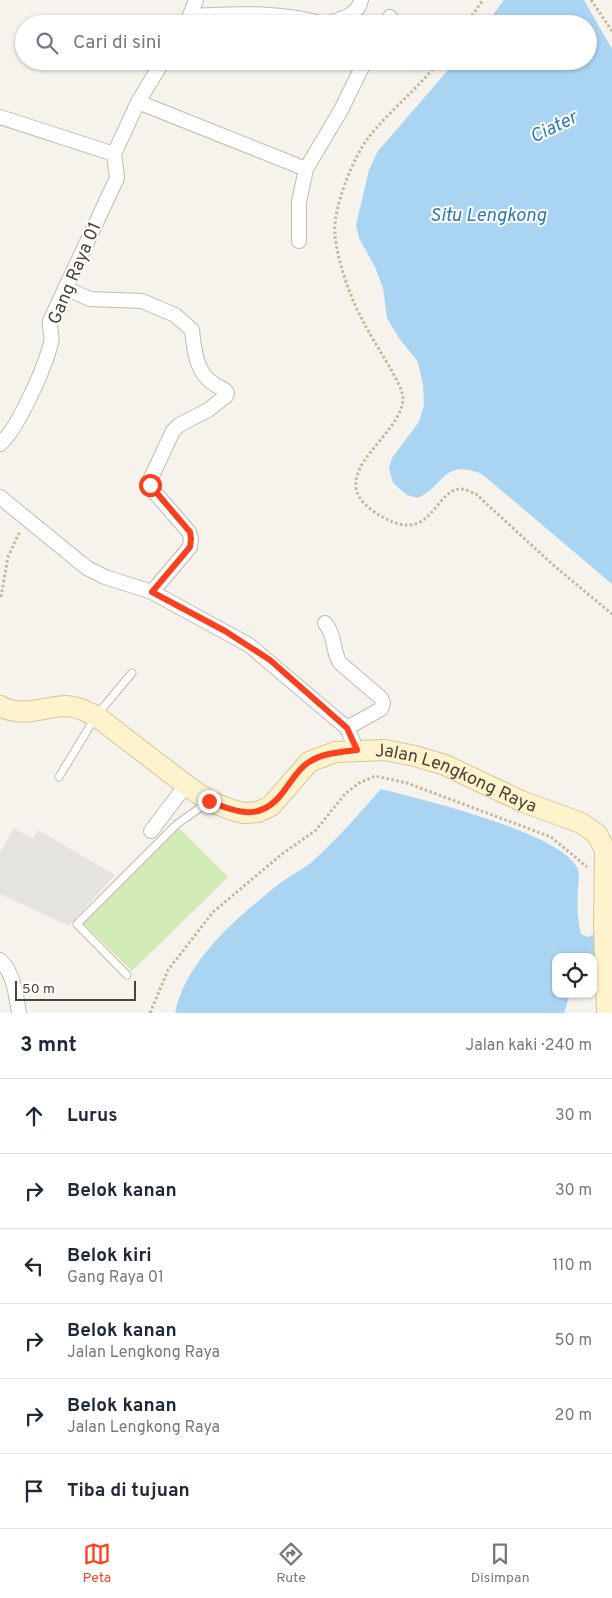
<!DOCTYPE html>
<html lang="id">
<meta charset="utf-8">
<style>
body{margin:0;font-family:Overpass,sans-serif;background:#f6f6f7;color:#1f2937}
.controls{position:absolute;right:15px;bottom:15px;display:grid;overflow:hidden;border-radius:10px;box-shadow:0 1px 4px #0004}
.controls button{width:45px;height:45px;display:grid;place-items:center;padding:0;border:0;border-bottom:1px solid #e0e1e3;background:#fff;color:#1f2937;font:25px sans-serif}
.scale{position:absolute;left:15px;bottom:12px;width:121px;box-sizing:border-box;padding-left:5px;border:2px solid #4b4439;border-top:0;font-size:14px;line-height:18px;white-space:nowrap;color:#4b4439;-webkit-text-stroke:4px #fff;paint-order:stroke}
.stop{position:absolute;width:15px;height:15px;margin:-11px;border:4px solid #fc3f1d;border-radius:50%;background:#fff}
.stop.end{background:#fc3f1d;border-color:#fff;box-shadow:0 1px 5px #0008}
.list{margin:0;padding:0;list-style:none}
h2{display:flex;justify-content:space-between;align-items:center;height:65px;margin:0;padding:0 20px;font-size:21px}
h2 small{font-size:16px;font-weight:400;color:#747a83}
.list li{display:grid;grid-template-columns:32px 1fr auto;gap:15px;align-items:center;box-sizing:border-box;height:75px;padding:0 20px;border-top:1px solid #e0e1e3}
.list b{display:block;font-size:19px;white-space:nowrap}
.list p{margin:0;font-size:16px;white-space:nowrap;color:#747a83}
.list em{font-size:16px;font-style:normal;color:#747a83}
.icon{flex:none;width:28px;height:28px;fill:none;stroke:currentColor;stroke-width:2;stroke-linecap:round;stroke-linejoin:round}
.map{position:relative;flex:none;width:612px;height:1013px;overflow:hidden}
.search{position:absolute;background:#fff;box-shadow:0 1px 4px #0004;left:15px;right:15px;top:15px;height:55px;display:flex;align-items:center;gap:12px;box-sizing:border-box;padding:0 18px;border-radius:28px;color:#747a83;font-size:19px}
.sheet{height:515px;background:#fff}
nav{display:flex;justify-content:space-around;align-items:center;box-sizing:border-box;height:70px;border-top:1px solid #e0e1e3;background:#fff;font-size:14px;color:#747a83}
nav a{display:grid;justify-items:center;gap:2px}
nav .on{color:#fc3f1d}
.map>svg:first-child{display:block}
.green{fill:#d2eab5}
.parking{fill:#e5e3e0}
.water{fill:#a9d4f2}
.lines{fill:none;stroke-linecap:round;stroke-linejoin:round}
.lane-casing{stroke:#c2bbae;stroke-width:9}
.street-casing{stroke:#c2bbae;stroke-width:16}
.secondary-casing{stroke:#d6c79b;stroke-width:22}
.path{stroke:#c4b79f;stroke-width:3;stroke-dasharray:2.5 2.5;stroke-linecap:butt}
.lane{stroke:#fff;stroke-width:7}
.street{stroke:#fff;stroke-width:14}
.secondary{stroke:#fff3cd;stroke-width:20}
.route{stroke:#fc3f1d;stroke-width:6}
.labels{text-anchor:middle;stroke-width:4;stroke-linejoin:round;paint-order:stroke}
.street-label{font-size:18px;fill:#4b4439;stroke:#fff}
.water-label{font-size:19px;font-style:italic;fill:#2e7ab2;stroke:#fff}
</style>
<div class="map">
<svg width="612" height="1013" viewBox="0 0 612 1013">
<rect width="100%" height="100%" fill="#f6f3ec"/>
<path class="green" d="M179,828l49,49 -96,94 -49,-48z"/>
<path class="parking" d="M14,828l19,11 5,-9 77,45 -46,51 -69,-32v-41z"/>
<g class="water">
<path d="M504,0h80l28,49v535l-130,-110c-39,-15 -35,9 -64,24l-11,-3 -14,-12 -4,-15 3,-10 27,-36 5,-17 -1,-20 -5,-23 -19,-24 -12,-20 -4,-30 -8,-21 -16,-29 -3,-13 13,-55 9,-19 78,-90h132v-37h-102z"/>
<path d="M381,789c38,10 184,44 197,81 2,5 0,14 0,19 -1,16 -1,30 3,45l6,3 25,-9v34l-19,1v-6h-37v37h14l-6,19h-389c11,-53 61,-94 100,-126 12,-10 26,-16 38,-26 24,-22 46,-47 68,-72z"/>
</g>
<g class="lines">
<g class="lane-casing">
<g id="lane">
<path d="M59,777l37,-61 36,-43"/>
<path d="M127,975l-50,-51 100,-100 30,-21"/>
</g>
</g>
<g class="street-casing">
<g id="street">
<path d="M191,16c46,-2 88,-5 132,8"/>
<path d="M187,23l9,-23"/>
<path d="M326,24c14,-5 32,-8 35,-24"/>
<path d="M386,24l4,-7"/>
<path d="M138,102l168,67"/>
<path d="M0,117l114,37"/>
<path d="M114,154l24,-52 25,-41"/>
<path d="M299,241v-39l7,-33 35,-59 24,-49"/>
<path d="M65,288l25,11 52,2 33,14 17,15c2,19 4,43 22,54 5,4 9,3 13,9l-1,3 -18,14 -29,15 -6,6 -23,49 1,8 38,44 2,7 -1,8 -38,45"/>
<path d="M0,444c18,-15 45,-77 51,-101 2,-7 -2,-14 -1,-22l67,-143 -3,-24"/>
<path d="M0,497l87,71 18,9 47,15 97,53 98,83 10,22"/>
<path d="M325,623c12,16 6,25 15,40l41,35 2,5 -2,6 -34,19"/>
<path d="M151,831l35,-46"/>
<path d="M0,960c14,13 16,35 19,53"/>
</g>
</g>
<g class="secondary-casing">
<g id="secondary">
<path id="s1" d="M0,706c22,12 43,1 66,0 11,0 21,6 30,10l90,69 23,16 23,9 12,3 14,-1 13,-6 38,-44 26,-10 50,-2 30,6 30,9 76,36 60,22 16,11 8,16 -1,75 3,88"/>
</g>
</g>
<g class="path">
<path d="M591,0l21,31"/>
<path d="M466,24l17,-24"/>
<path d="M439,61c-21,28 -49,49 -70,76 -16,20 -37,73 -34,98 3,30 16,64 30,90 7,14 39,62 38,73 0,38 -82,76 -30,113 60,42 59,-23 89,-22 4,0 10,4 14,5l76,70 60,50"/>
<path d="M1,597l7,-40 12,-26"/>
<path d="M150,1013l18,-43 45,-58 69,-58 34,-24 29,-36 14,-11 16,-7 32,7 144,54 36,30"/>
</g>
<use href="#lane" class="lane"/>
<use href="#street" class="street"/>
<use href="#secondary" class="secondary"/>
</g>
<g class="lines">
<path class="route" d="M150,485l40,47 1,7 -1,8 -38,45 73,39 45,29 77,68 10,22c-16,2 -34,3 -48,12 -10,6 -16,17 -23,26 -22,33 -45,27 -77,13"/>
</g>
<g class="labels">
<g class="street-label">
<text transform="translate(74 273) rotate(-67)" y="6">Gang Raya 01</text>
<text dy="6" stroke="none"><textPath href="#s1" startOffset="518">Jalan Lengkong Raya</textPath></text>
</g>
<g class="water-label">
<text transform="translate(553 126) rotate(-26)" y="7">Ciater</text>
<text x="488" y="221">Situ Lengkong</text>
</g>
</g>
</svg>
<div class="controls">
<button><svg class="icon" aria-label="locate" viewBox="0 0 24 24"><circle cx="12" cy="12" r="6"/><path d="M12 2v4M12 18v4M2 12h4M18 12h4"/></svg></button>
</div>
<div class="scale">50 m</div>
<div class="stop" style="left:150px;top:485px"></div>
<div class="stop end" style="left:209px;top:801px"></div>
<div class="search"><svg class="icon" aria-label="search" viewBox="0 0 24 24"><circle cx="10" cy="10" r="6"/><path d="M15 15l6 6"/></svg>Cari di sini</div>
</div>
<section class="sheet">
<h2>3 mnt<small>Jalan kaki · 240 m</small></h2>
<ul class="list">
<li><svg class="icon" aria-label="ahead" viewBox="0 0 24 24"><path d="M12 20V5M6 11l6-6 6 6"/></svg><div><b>Lurus</b></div><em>30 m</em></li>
<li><svg class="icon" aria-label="right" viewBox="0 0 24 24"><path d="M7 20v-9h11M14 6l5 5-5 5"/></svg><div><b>Belok kanan</b></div><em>30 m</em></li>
<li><svg class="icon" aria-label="left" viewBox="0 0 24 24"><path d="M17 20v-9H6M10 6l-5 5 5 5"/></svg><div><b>Belok kiri</b><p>Gang Raya 01</p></div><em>110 m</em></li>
<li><svg class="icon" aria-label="right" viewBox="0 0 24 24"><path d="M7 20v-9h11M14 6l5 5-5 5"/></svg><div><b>Belok kanan</b><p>Jalan Lengkong Raya</p></div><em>50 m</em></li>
<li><svg class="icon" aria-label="right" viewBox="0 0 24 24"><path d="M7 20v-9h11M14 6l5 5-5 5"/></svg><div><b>Belok kanan</b><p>Jalan Lengkong Raya</p></div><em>20 m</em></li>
<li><svg class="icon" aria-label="arrive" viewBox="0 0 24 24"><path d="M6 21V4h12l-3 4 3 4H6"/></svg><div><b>Tiba di tujuan</b></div></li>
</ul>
</section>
<nav>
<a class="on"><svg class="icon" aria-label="map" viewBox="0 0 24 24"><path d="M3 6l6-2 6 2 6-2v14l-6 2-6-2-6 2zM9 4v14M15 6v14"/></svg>Peta</a>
<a><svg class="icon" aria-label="directions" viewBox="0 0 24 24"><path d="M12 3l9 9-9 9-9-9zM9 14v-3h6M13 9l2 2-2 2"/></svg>Rute</a>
<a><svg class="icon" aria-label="saved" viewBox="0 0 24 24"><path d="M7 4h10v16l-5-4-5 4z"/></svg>Disimpan</a>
</nav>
